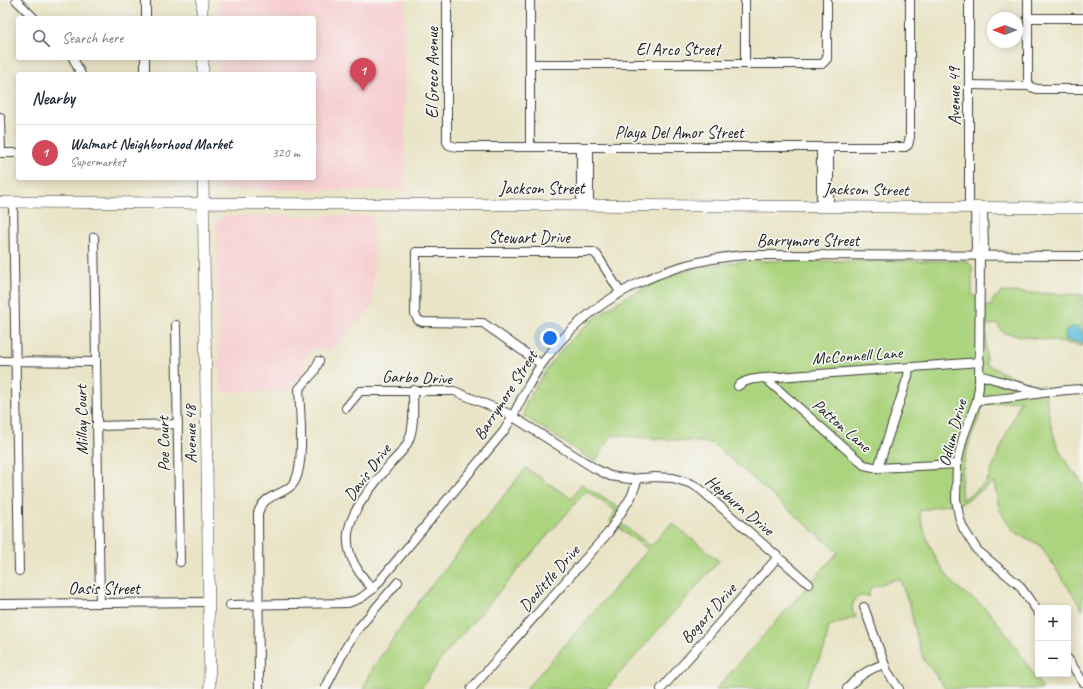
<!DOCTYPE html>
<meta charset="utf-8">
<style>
body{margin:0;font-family:Caveat,sans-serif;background:#f6f6f7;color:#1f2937}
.controls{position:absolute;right:12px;bottom:12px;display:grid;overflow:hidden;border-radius:4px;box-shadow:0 2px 10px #0003}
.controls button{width:36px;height:36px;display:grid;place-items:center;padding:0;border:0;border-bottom:1px solid #e0e1e3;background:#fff;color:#1f2937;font:20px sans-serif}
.compass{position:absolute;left:987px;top:12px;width:36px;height:36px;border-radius:50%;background:#fff;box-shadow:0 2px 10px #0003;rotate:270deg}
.you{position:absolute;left:550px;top:338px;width:14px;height:14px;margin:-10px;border:3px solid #fff;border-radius:50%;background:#1a73e8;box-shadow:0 0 0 6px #1a73e833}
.badge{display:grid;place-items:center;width:26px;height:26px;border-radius:50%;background:#d1495b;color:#fff;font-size:13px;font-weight:700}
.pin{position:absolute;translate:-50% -33px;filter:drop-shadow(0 1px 2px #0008)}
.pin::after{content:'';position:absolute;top:21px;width:14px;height:12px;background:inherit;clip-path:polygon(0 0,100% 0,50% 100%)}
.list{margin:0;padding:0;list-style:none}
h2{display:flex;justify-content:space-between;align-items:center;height:52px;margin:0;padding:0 16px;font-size:17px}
h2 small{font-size:13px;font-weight:400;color:#747a83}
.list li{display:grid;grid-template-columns:26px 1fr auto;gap:12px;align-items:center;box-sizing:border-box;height:56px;padding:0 16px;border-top:1px solid #e0e1e3}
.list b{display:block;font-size:15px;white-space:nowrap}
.list p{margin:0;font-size:13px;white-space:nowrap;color:#747a83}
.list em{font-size:13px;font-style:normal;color:#747a83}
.icon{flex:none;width:22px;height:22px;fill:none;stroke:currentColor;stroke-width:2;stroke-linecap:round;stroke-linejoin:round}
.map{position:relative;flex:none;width:1083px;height:689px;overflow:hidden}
.search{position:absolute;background:#fff;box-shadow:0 2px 10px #0003;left:16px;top:16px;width:300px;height:44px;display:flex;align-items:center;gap:10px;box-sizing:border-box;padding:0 14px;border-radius:4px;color:#747a83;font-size:15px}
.panel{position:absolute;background:#fff;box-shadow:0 2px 10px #0003;left:16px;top:72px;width:300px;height:108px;border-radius:4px}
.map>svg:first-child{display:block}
.built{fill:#f7cfd1}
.green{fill:#acd47f;stroke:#64784e;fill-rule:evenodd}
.water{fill:#5fc1dd;stroke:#3e6e7c}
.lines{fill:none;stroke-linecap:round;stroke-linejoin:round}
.minor-casing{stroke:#3b3a36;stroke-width:10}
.major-casing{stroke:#3b3a36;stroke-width:12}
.minor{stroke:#fff;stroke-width:8}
.major{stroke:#fff;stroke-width:11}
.labels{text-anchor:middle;stroke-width:3.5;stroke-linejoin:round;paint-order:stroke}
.street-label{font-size:17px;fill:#1c1c1c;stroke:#f6f6f2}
</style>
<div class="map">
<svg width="1083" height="689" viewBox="0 0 1083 689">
<rect width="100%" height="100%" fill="#f6f6f2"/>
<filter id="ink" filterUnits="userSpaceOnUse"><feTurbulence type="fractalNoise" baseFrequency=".025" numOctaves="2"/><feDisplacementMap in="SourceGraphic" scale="8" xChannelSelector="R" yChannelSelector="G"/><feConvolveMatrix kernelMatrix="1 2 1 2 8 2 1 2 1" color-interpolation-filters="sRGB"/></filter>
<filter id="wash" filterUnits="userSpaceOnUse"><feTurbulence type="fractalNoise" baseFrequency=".012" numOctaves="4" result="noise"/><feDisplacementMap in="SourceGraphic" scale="16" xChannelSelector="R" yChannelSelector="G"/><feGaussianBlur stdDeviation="0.9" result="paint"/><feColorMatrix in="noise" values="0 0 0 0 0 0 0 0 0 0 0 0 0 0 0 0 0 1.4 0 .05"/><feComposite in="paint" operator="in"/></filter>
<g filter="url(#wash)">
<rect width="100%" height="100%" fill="#e9e4c6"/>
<g class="built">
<path d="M218,0h187v190h-187v-12h96v-104h-96v-16h96v-40h-96z"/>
<path d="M223,216h151l-1,90 -45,47 -10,-5 -11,4 -3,8 2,12 -13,10 -3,9 -70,1 -4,-169z"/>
</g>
<g class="green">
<path d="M751,261h216l5,5v28l14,12h5l3,-8 9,-6 80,3v51l-79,-13 -7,-9 -11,1v39c20,10 37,19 58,22 8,44 7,62 39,97v127l-43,-65 -27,-14 -14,-22 -5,-27 -32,21 -12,1 -31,7c7,30 19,60 43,80 8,6 17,11 24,18 22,24 39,53 57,80h-97l-22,-29 -9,-28 -5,-26 -11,-28 -29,10 -1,8c-11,-2 -17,3 -17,14l4,7 -27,9 -5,24 -20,39h-88l122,-137 -126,-109 -100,-8 -17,27 -71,-46c-1,-14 11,-27 17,-38 29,-47 81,-85 132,-103 25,-9 52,-12 78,-14zM1021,400l-35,83 -24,17c-5,-32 10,-64 21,-93l5,-3z"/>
<path d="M526,468l46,31 9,-15 46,29 -7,10 31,23 21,-23 47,38 -113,128h-80l122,-139 -38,-29 6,-10 -30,-20 -146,169 -19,29h-58l11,-23 49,-70z"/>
</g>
<path class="water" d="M1072,327h6l5,6v10l-17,-3c-2,-6 0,-11 6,-13z"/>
</g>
<g filter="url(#ink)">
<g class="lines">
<g class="minor-casing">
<g id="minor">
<path d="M16,0l18,18"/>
<path d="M447,0v142l2,3 8,2h448l3,-2 2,-8v-137"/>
<path d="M530,0v147"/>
<path d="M745,0v64"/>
<path d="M146,18v-18"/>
<path d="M1028,18h55"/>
<path d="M73,58l8,16"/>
<path d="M530,64h292l5,-5v-59"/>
<path d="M145,74v-16"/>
<path d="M969,85l59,1v-86"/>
<path d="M1028,86l9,3h46"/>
<path d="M0,117l1,36"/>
<path d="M581,147v58"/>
<path d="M589,147v58"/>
<path d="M821,147v58"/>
<path d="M829,147v58"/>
<path d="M0,153h18"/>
<path d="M13,202l6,369"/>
<path d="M969,208v-208"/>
<path d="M975,208l1,41 4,6 -1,132 -2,13 -14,38 -6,26 -1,35 3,17 4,12 14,22 42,35 19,27"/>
<path d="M94,237l6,366"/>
<path d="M980,255l4,-6 -1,-41"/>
<path d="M176,325l4,237"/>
<path d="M0,361l94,1"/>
<path d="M541,364l-58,-41 -60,-1 -5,-2 -3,-6 1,-62h177l4,3 23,37"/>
<path d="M979,375l60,17"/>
<path d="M765,378l99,87 14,3 79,-4"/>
<path d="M738,386c8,-7 17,-7 27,-8l215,-16"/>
<path d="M977,400c36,0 70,-10 106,-11"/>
<path d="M346,408l14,-17h94l53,22 87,55 16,8 19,3 26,-2 18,1 19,6 8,5 109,95"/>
<path d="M96,426l82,-2"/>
<path d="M878,468l30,-92 1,-9"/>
<path d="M373,589c-49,-51 -18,-81 18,-126 6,-6 14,-14 17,-21 7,-15 5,-36 5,-52"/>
<path d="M0,604l209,-2"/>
<path d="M230,605l118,-2 13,-5 12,-9 131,-158c14,-22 22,-45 37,-66 48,-67 123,-104 204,-110l338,1"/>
<path d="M864,607l23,64 12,18"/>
<path d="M1068,659l15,23"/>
<path d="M259,689l-1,-176c7,-20 22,-16 34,-28 14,-13 8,-75 7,-96l15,-17 5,-11"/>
<path d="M325,689l20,-40 11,-18 42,-49"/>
<path d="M471,689l137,-156 23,-36 7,-18"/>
<path d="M661,689l117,-132"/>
<path d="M847,689c10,-13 22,-20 37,-25"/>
</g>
</g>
<g class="major-casing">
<g id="major">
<path d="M202,0v18"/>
<path d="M203,58v16"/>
<path d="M203,178l7,511"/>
<path d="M0,202l1083,6"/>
</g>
</g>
<use href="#minor" class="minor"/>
<use href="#major" class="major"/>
</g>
</g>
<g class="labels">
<g class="street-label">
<text x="678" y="55">El Arco Street</text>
<text transform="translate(432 73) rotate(-90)" y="6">El Greco Avenue</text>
<text transform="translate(954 96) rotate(-90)" y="6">Avenue 49</text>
<text x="679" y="138">Playa Del Amor Street</text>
<text x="542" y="194">Jackson Street</text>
<text transform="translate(866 189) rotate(1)" y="6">Jackson Street</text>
<text x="529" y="243">Stewart Drive</text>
<text x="808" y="246">Barrymore Street</text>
<text transform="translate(857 355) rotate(-4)" y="6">McConnell Lane</text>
<text transform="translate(417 377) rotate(2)" y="6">Garbo Drive</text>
<text transform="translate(505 395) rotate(-57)" y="6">Barrymore Street</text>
<text transform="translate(81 420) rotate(-91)" y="6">Millay Court</text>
<text transform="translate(842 425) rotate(41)" y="6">Patton Lane</text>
<text transform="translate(952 433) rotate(-75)" y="6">Odlum Drive</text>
<text transform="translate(190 434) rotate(-91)" y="6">Avenue 48</text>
<text transform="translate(163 444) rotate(-91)" y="6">Poe Court</text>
<text transform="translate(367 472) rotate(-53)" y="6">Davis Drive</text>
<text transform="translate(740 505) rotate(40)" y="6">Hepburn Drive</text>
<text transform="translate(549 578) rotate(-49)" y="6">Doolittle Drive</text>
<text x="104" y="594">Oasis Street</text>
<text transform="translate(708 613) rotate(-48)" y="6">Bogart Drive</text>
</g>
</g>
</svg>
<div class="controls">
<button>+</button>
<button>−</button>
</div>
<svg class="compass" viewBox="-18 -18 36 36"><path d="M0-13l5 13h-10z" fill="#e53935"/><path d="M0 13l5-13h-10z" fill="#747a83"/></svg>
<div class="you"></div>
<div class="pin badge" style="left:363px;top:91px">1</div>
<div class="search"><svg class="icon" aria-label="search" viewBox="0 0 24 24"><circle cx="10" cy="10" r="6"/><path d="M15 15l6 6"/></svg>Search here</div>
<section class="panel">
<h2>Nearby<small></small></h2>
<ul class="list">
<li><span class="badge">1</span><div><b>Walmart Neighborhood Market</b><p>Supermarket</p></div><em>320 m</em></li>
</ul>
</section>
</div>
